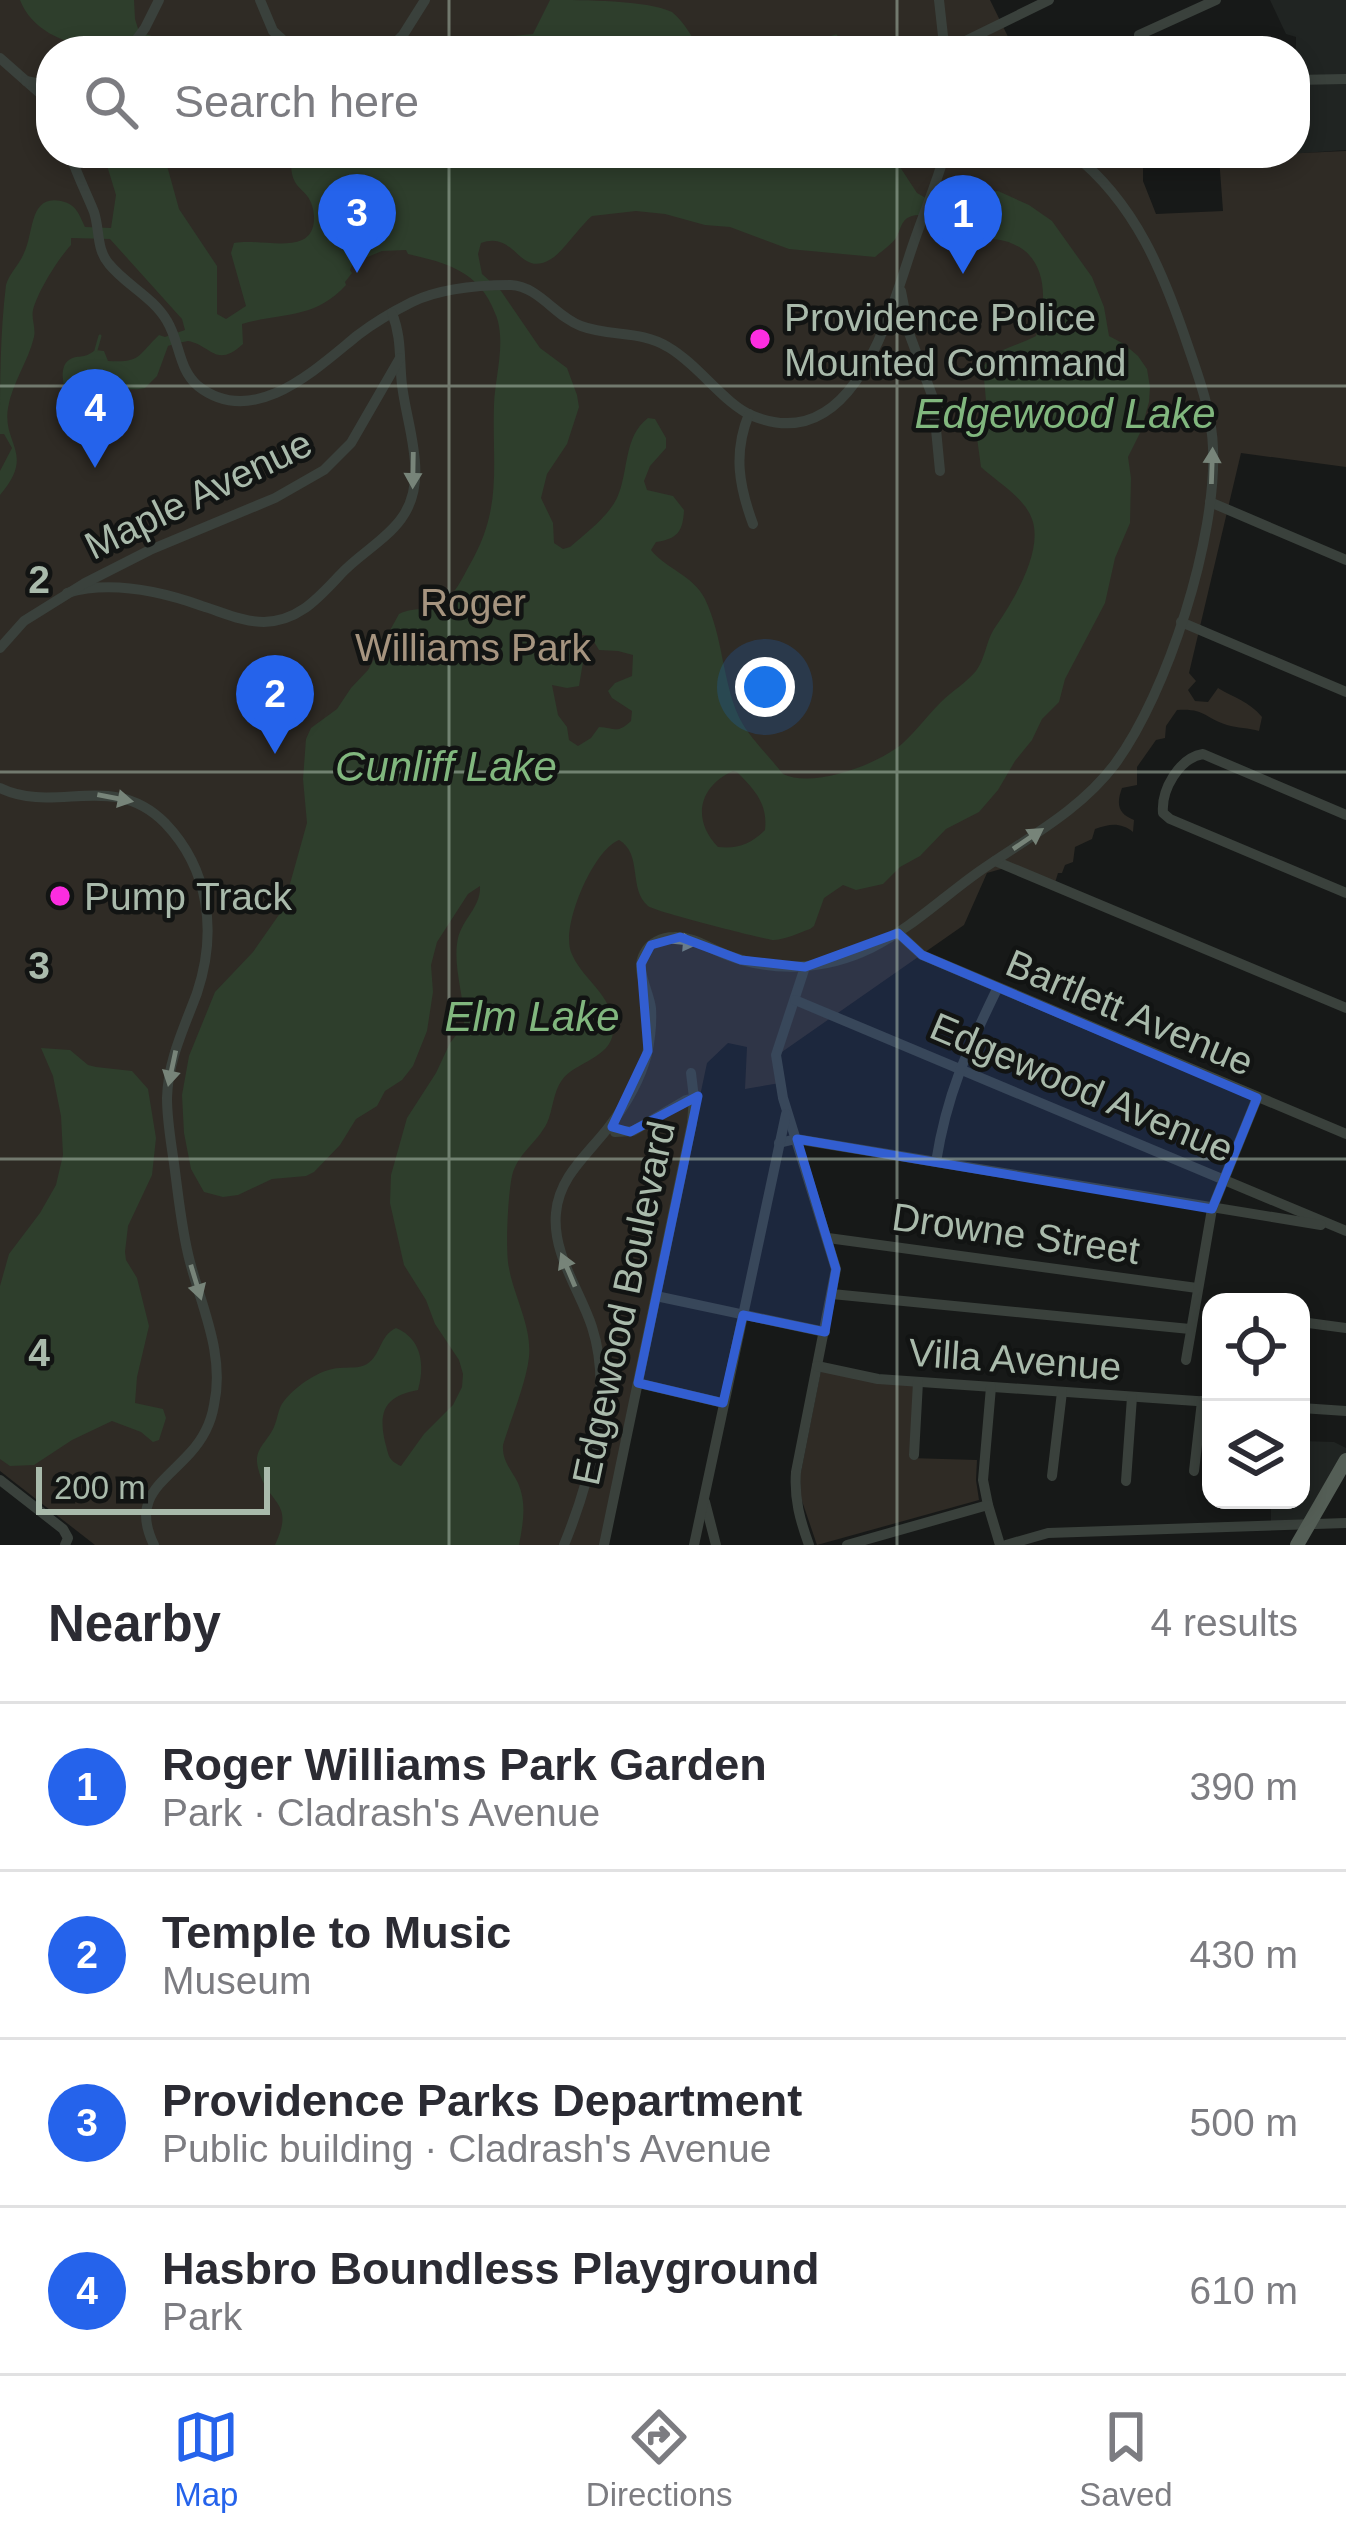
<!DOCTYPE html>
<meta charset="utf-8">
<style>
body{margin:0;font-family:Arial,sans-serif;background:#f7f7f7;color:#2b2b33}
.controls{position:absolute;right:36px;bottom:36px;display:grid;overflow:hidden;border-radius:24px;box-shadow:0 6px 18px #0003}
.controls button{width:108px;height:108px;display:grid;place-items:center;padding:0;border:0;border-bottom:3px solid #e1e1e2;background:#fff;color:#2b2b33;font:60px sans-serif}
.scale{position:absolute;left:36px;bottom:30px;width:234px;box-sizing:border-box;padding-left:12px;border:6px solid #a9baab;border-top:0;font-size:33px;line-height:42px;white-space:nowrap;color:#a9baab;-webkit-text-stroke:9px #121413;paint-order:stroke}
.you{position:absolute;left:765px;top:687px;width:42px;height:42px;margin:-30px;border:9px solid #fff;border-radius:50%;background:#1a73e8;box-shadow:0 0 0 18px #1a73e833}
.badge{display:grid;place-items:center;width:78px;height:78px;border-radius:50%;background:#2563eb;color:#fff;font-size:39px;font-weight:700}
.pin{position:absolute;translate:-50% -99px;filter:drop-shadow(0 3px 6px #0008)}
.pin::after{content:'';position:absolute;top:63px;width:42px;height:36px;background:inherit;clip-path:polygon(0 0,100% 0,50% 100%)}
.list{margin:0;padding:0;list-style:none}
h2{display:flex;justify-content:space-between;align-items:center;height:156px;margin:0;padding:0 48px;font-size:51px}
h2 small{font-size:39px;font-weight:400;color:#7c7c81}
.list li{display:grid;grid-template-columns:78px 1fr auto;gap:36px;align-items:center;box-sizing:border-box;height:168px;padding:0 48px;border-top:3px solid #e1e1e2}
.list b{display:block;font-size:45px;white-space:nowrap}
.list p{margin:0;font-size:39px;white-space:nowrap;color:#7c7c81}
.list em{font-size:39px;font-style:normal;color:#7c7c81}
.icon{flex:none;width:66px;height:66px;fill:none;stroke:currentColor;stroke-width:2;stroke-linecap:round;stroke-linejoin:round}
.map{position:relative;flex:none;width:1346px;height:1545px;overflow:hidden}
.search{position:absolute;background:#fff;box-shadow:0 6px 18px #0003;left:36px;right:36px;top:36px;height:132px;display:flex;align-items:center;gap:30px;box-sizing:border-box;padding:0 42px;border-radius:48px;color:#7c7c81;font-size:45px}
.sheet{height:828px;background:#fff}
nav{display:flex;justify-content:space-around;align-items:center;box-sizing:border-box;height:168px;border-top:3px solid #e1e1e2;background:#fff;font-size:33px;color:#7c7c81}
nav a{display:grid;justify-items:center;gap:6px}
nav .on{color:#2563eb}
.map>svg:first-child{display:block}
.built{fill:#202422}
.green{fill:#2f2b25}
.water{fill:#2e3e2c;fill-rule:evenodd}
.lines{fill:none;stroke-linecap:round;stroke-linejoin:round}
.stream{stroke:#2e3e2c;stroke-width:3}
.minor{stroke:#3a413c;stroke-width:10}
.major{stroke:#545e56;stroke-width:14}
.oneway{fill:#778479}
.marked{fill:#325ed1;fill-opacity:0.2;stroke:#325ed1;stroke-width:9;stroke-linejoin:round}
.grid{fill:none;stroke:#a9baab;stroke-width:3;stroke-opacity:0.55}
.poi-dot{fill:#fc2de0;stroke:#121413;stroke-width:4.5}
.labels{text-anchor:middle;stroke-width:9;stroke-linejoin:round;paint-order:stroke}
.poi-label{font-size:39px;fill:#a9baab;stroke:#121413;text-anchor:start}
.street-label{font-size:39px;fill:#a9baab;stroke:#121413}
.park-label{font-size:39px;fill:#a6947f;stroke:#121413}
.water-label{font-size:42px;font-style:italic;fill:#81b77e;stroke:#121413}
.grid-label{font-size:39px;text-anchor:middle;font-weight:bold;fill:#a9baab;stroke:#121413;stroke-width:9;stroke-linejoin:round;paint-order:stroke}
</style>
<div class="map">
<svg width="1346" height="1545" viewBox="0 0 1346 1545">
<rect width="100%" height="100%" fill="#171918"/>
<g class="built">
<path d="M1270,0h76v150l-70,5 19,-2 1,-116 -10,-3z"/>
<path d="M1301,1441l33,1 12,6v12l-36,63h-39v-23h30z"/>
</g>
<g class="green">
<path d="M0,0h990l25,51h-964v102h1092v28l13,33 67,-3 -4,-54 127,-6v316l-105,-14 -52,220 7,8 -8,9 7,11 13,1 10,-14c16,10 31,13 44,29l-3,14c-10,-3 -22,-3 -32,-6 -22,-7 -22,-17 -50,-15l-11,16 -1,12 -9,2 -19,27v18l-15,3c-6,16 -4,26 12,32l-1,12c-13,-10 -23,-8 -38,-3l-3,10 -17,8 -2,15 -8,3 -3,8h-4l-4,13 -46,-19 -21,6 -23,52 -185,129 1,29 -35,6 2,-42 -19,-4 -21,20 -102,482h-510l-95,-74z"/>
<path d="M821,1370l93,15 -4,73 67,2 -1,20 3,20 -162,45 -16,-47 -1,-21z"/>
</g>
<g class="water">
<path d="M20,0h114l1,19 4,13 26,8 17,11h-43c-6,-6 -7,-10 -16,-11 -10,0 -20,6 -30,5 -29,0 -62,-16 -73,-45z"/>
<path d="M550,0c33,0 97,0 122,12 13,11 20,25 29,39h-219l10,-13 41,-4z"/>
<path d="M107,153h59v9l13,47 38,57v48l9,5 20,-13 -15,-53 3,-10c21,-4 49,5 68,-3 16,-7 14,-31 6,-43 -4,-6 -10,-9 -13,-15 -5,-9 -4,-19 -3,-29h74l16,9 40,1 22,-2 24,-8h179l9,9h7l10,-9h118l24,14 19,-1 6,-13h44l3,9 13,5 17,26 14,8 11,2 19,-8 10,3 14,-6 13,-1 31,14 23,16 40,56 12,30 5,29 15,8 14,12 9,13 3,18 -1,15 -8,29 -13,26 3,21 -1,45 -15,35 -10,45 -40,76 -6,23 -17,17 -10,21 -17,21 -17,29 -19,22 -33,17 -26,27 -20,11 -17,17 -27,6 -13,-5 -19,13 -10,28 -4,3c-11,4 -24,10 -36,11 -7,0 -121,-29 -126,-34 -20,-17 -5,-52 -29,-66 -26,10 -58,86 -48,112 11,29 45,43 42,80 -2,26 -38,30 -51,48 -9,12 -9,30 -15,43 -10,20 -30,31 -35,53 -4,18 -7,74 -3,92 5,29 23,58 20,89 -3,27 -18,61 -26,88 -1,16 8,24 15,38 9,20 5,41 1,62h-244c21,-45 -8,-40 -17,-77 -5,-19 9,-25 16,-41 4,-9 4,-19 10,-26 13,-16 36,-32 56,-33 9,-1 19,1 27,-4 15,-10 12,-28 29,-36 26,11 29,37 22,62 -33,6 -40,21 -33,52 4,14 3,18 16,24l23,-32 29,-29 9,-18 1,-13 -4,-14 -24,-36 -9,-24 -22,-35 -14,-62 1,-28 16,-57 29,-45 14,-30 14,-18c1,-28 -12,-59 -6,-87 5,-20 23,-31 22,-52l-12,8 -31,48 -6,23 2,27 -6,39 -14,35 -11,14 -17,11 -8,15 -21,13 -16,26 -26,27 -8,4 -34,3 -34,16 -15,2 -19,-5 -13,-23 -7,-36 -2,-38 7,-39 26,-64 38,-40 30,-43 24,-86 -4,-44 3,-40 5,-11 26,-19 14,-21 17,-18 31,-56c17,-9 35,0 50,-17 9,-9 14,-20 20,-31 34,-58 23,-98 25,-161 1,-29 13,-65 1,-92 -16,-42 -48,-50 -87,-59l-2,-4 -24,1 -29,12 -3,7 2,3 -7,9 1,3c-32,35 -64,27 -104,39l1,20c-27,25 -32,1 -55,-3 -2,0 -18,4 -20,5l-11,30 -12,12c-14,3 -27,0 -40,2 -20,4 -39,29 -42,-11 -1,-6 0,-15 6,-19 8,-6 15,0 26,-10l9,1 4,10c33,2 29,-5 51,-26l6,2 20,-7 -3,-11 -72,-80 -39,-1v7c-13,14 -33,46 -38,65 -2,8 3,18 1,27 -6,25 -22,46 -26,71 -6,37 28,45 -8,87v-24l12,-23 -8,-14h-4c0,-49 0,-101 6,-149 3,-11 13,-20 18,-32 10,-20 5,-59 37,-52 15,3 18,13 24,26l26,1 5,-33 -11,-36zM636,211l29,3 40,11 25,2 59,22 86,8c7,-6 16,-12 21,-19 5,-9 5,-19 16,-22 14,-5 51,12 64,18 11,6 25,4 37,10 36,15 34,60 23,92 -20,11 -39,11 -53,31l4,45 -8,14 -2,12 4,29c16,15 43,30 51,52 12,33 -20,84 -38,110 -8,13 -9,30 -18,42 -10,12 -24,20 -35,31 -13,13 -24,28 -38,41 -24,21 -90,46 -120,31 -13,-17 -37,-40 -45,-59 -16,-37 -15,-78 -33,-116 -12,-24 -39,-30 -54,-49l5,-8c21,-3 27,-10 28,-32l-11,-14 -26,-6 -3,-9 6,-15 16,-18v-10l-11,-19 -7,-1c-25,19 -19,54 -31,80 -10,20 -31,35 -47,49l-7,2 -9,-6 -1,-20 -12,-25 6,-24 20,-30 12,-37 -2,-12 -10,-27 -27,-20 -39,-57 -19,-17 -4,-20 3,-11c35,-13 38,36 70,16 11,-6 29,-33 41,-43zM585,635l6,2 8,13 19,1 15,4 -1,21 -17,7 -7,8 4,7 20,13 -1,10c-14,13 -15,7 -32,6l-8,11 -13,8 -9,-6 -2,-13 -9,-12 -6,-30 15,3 12,-2 5,-30 -11,-12 3,-8zM733,771l4,1c18,18 31,32 28,58 -14,14 -27,19 -47,17 -26,-27 -20,-60 15,-76z"/>
<path d="M41,1048l29,2 18,15 8,2 36,4 16,18 8,49 -4,37 -24,51 -3,26 1,8 11,18 12,48 -12,51 -2,26 28,6 3,9 -7,22 -6,2 -12,-10 -29,-11 -40,19 -38,25 -24,1 -10,-7v-173l9,-32 31,-41 16,-28 7,-30 -2,-39 -8,-40z"/>
</g>
<g class="lines">
<g class="stream">
<path d="M787,51l49,-15"/>
<path d="M96,350l4,-14"/>
</g>
<g class="minor">
<path d="M260,0l13,31 22,20"/>
<path d="M939,0l4,36 5,15"/>
<path d="M947,50l102,-50"/>
<path d="M128,51l17,-23 14,-28"/>
<path d="M387,51l16,-16 22,-35"/>
<path d="M1139,51v-16l77,-35"/>
<path d="M0,58l51,45"/>
<path d="M1295,80l51,-1"/>
<path d="M26,81l25,5"/>
<path d="M70,153c6,20 16,39 24,59 6,18 2,37 15,52 17,21 44,33 58,57 13,21 11,48 31,65 56,44 119,-18 160,-51 17,-13 36,-24 54,-33 29,-14 68,-17 99,-17 27,1 45,32 70,41 29,11 60,4 87,21 30,17 57,58 85,69 104,42 138,-109 162,-177 10,-29 22,-57 30,-86"/>
<path d="M1140,159v-6"/>
<path d="M901,291l8,42 24,65 7,73"/>
<path d="M749,414c-16,39 -10,72 4,110"/>
<path d="M1210,502l136,58"/>
<path d="M67,593c44,-13 93,-2 135,13 20,6 41,16 62,16 35,-1 54,-24 76,-47 18,-20 45,-34 61,-56 29,-39 6,-91 1,-134 -3,-26 0,-47 -10,-72"/>
<path d="M1181,622l165,70"/>
<path d="M0,648l24,-27 61,-38 65,-33 125,-52 49,-28 27,-27 49,-85"/>
<path d="M0,788c56,27 113,-18 165,35 45,47 52,110 32,170 -13,35 -29,67 -30,105 0,25 5,49 8,73 4,30 7,61 15,91 12,46 35,93 24,143 -3,18 -12,35 -24,48 -28,31 -59,45 -36,92"/>
<path d="M1346,815l-143,-61c-24,4 -42,36 -40,59l7,6 176,74"/>
<path d="M995,861l351,147"/>
<path d="M898,933l24,22 424,179"/>
<path d="M805,967l-29,88 7,43 53,171 -40,203c-2,27 4,48 13,73"/>
<path d="M795,1000l551,231"/>
<path d="M612,1124l3,8 18,-1 53,-31 8,-2"/>
<path d="M779,1143l17,-4 525,86"/>
<path d="M936,1162c11,-69 31,-111 61,-173"/>
<path d="M828,1238l369,50"/>
<path d="M832,1294l358,35"/>
<path d="M656,1296l169,36"/>
<path d="M1301,1322l45,6"/>
<path d="M1186,1360l26,-151 45,-111"/>
<path d="M817,1366l61,13 333,23"/>
<path d="M638,1383l85,20"/>
<path d="M991,1387l-8,93 5,25 12,40"/>
<path d="M1301,1408l45,3"/>
<path d="M914,1455l4,-73"/>
<path d="M1194,1471l8,-70"/>
<path d="M1052,1476l10,-84"/>
<path d="M0,1480l63,49 5,9 -3,7"/>
<path d="M1126,1481l6,-84"/>
<path d="M705,1502l11,43"/>
<path d="M564,1545c26,-64 50,-150 28,-218 -12,-37 -40,-73 -36,-114 3,-36 31,-58 52,-85 17,-22 32,-47 39,-74 3,-14 5,-31 4,-46 -2,-17 -16,-37 -7,-54 5,-11 18,-17 30,-17 19,-1 36,12 53,18 47,18 99,15 144,-7 39,-19 71,-50 106,-75 48,-34 102,-61 138,-109 53,-72 102,-227 98,-316 -1,-34 -13,-67 -24,-99 -25,-75 -53,-146 -117,-196"/>
<path d="M604,1545l88,-422 2,-25 -3,-25"/>
<path d="M694,1545l92,-431"/>
<path d="M847,1545l141,-40"/>
<path d="M1006,1545l42,-12 298,-10"/>
</g>
<path class="major" d="M1297,1545l49,-85"/>
</g>
<defs><path id="oneway-solid" d="M-6-.8H1V-3.2L6.5 0L1 3.2V.8H-6Z" transform="scale(3)"/></defs>
<g class="oneway">
<use href="#oneway-solid" transform="translate(1212 466) rotate(-88)"/>
<use href="#oneway-solid" transform="translate(413 470) rotate(91)"/>
<use href="#oneway-solid" transform="translate(115 798) rotate(11)"/>
<use href="#oneway-solid" transform="translate(1028 839) rotate(-34)"/>
<use href="#oneway-solid" transform="translate(680 942) rotate(5)"/>
<use href="#oneway-solid" transform="translate(172 1068) rotate(102)"/>
<use href="#oneway-solid" transform="translate(568 1270) rotate(-113)"/>
<use href="#oneway-solid" transform="translate(196 1282) rotate(73)"/>
</g>
<path class="marked" d="M898,933l24,22 335,143 -45,111 -415,-70 39,130 -11,63 -82,-17 -20,88 -85,-20 60,-287 -68,36 -18,-5 36,-76 -7,-87 10,-19 29,-8 61,23 64,7z"/>
<path class="grid" d="M449,0v51M897,0v51M449,153v1392M897,153v1392M0,386h1346M0,772h1346M0,1159h1346"/>
<g class="poi-dot">
<circle cx="760" cy="339" r="12"/>
<circle cx="60" cy="896" r="12"/>
</g>
<g class="labels">
<g class="poi-label">
<text x="784" y="331">Providence Police<tspan x="784" dy="45">Mounted Command</tspan></text>
<text x="84" y="910">Pump Track</text>
</g>
<g class="street-label">
<text transform="translate(198 494) rotate(-26)" y="14">Maple Avenue</text>
<text transform="translate(1130 1012) rotate(23)" y="14">Bartlett Avenue</text>
<text transform="translate(1082 1087) rotate(23)" y="14">Edgewood Avenue</text>
<text transform="translate(1016 1233) rotate(8)" y="14">Drowne Street</text>
<text transform="translate(623 1303) rotate(-78)" y="14">Edgewood Boulevard</text>
<text transform="translate(1015 1359) rotate(4)" y="14">Villa Avenue</text>
</g>
<g class="park-label">
<text x="473" y="616">Roger<tspan x="473" dy="45">Williams Park</tspan></text>
</g>
<g class="water-label">
<text x="1065" y="428">Edgewood Lake</text>
<text x="446" y="781">Cunliff Lake</text>
<text x="532" y="1031">Elm Lake</text>
</g>
</g>
<g class="grid-label">
<text x="39" y="593">2</text>
<text x="39" y="979">3</text>
<text x="39" y="1366">4</text>
</g>
</svg>
<div class="controls">
<button><svg class="icon" aria-label="locate" viewBox="0 0 24 24"><circle cx="12" cy="12" r="6"/><path d="M12 2v4M12 18v4M2 12h4M18 12h4"/></svg></button>
<button><svg class="icon" aria-label="layers" viewBox="0 0 24 24"><path d="M12 4l9 5-9 5-9-5zM3 14l9 5 9-5"/></svg></button>
</div>
<div class="scale">200 m</div>
<div class="you"></div>
<div class="pin badge" style="left:963px;top:274px">1</div>
<div class="pin badge" style="left:275px;top:754px">2</div>
<div class="pin badge" style="left:357px;top:273px">3</div>
<div class="pin badge" style="left:95px;top:468px">4</div>
<div class="search"><svg class="icon" aria-label="search" viewBox="0 0 24 24"><circle cx="10" cy="10" r="6"/><path d="M15 15l6 6"/></svg>Search here</div>
</div>
<section class="sheet">
<h2>Nearby<small>4 results</small></h2>
<ul class="list">
<li><span class="badge">1</span><div><b>Roger Williams Park Garden</b><p>Park · Cladrash's Avenue</p></div><em>390 m</em></li>
<li><span class="badge">2</span><div><b>Temple to Music</b><p>Museum</p></div><em>430 m</em></li>
<li><span class="badge">3</span><div><b>Providence Parks Department</b><p>Public building · Cladrash's Avenue</p></div><em>500 m</em></li>
<li><span class="badge">4</span><div><b>Hasbro Boundless Playground</b><p>Park</p></div><em>610 m</em></li>
</ul>
</section>
<nav>
<a class="on"><svg class="icon" aria-label="map" viewBox="0 0 24 24"><path d="M3 6l6-2 6 2 6-2v14l-6 2-6-2-6 2zM9 4v14M15 6v14"/></svg>Map</a>
<a><svg class="icon" aria-label="directions" viewBox="0 0 24 24"><path d="M12 3l9 9-9 9-9-9zM9 14v-3h6M13 9l2 2-2 2"/></svg>Directions</a>
<a><svg class="icon" aria-label="saved" viewBox="0 0 24 24"><path d="M7 4h10v16l-5-4-5 4z"/></svg>Saved</a>
</nav>
